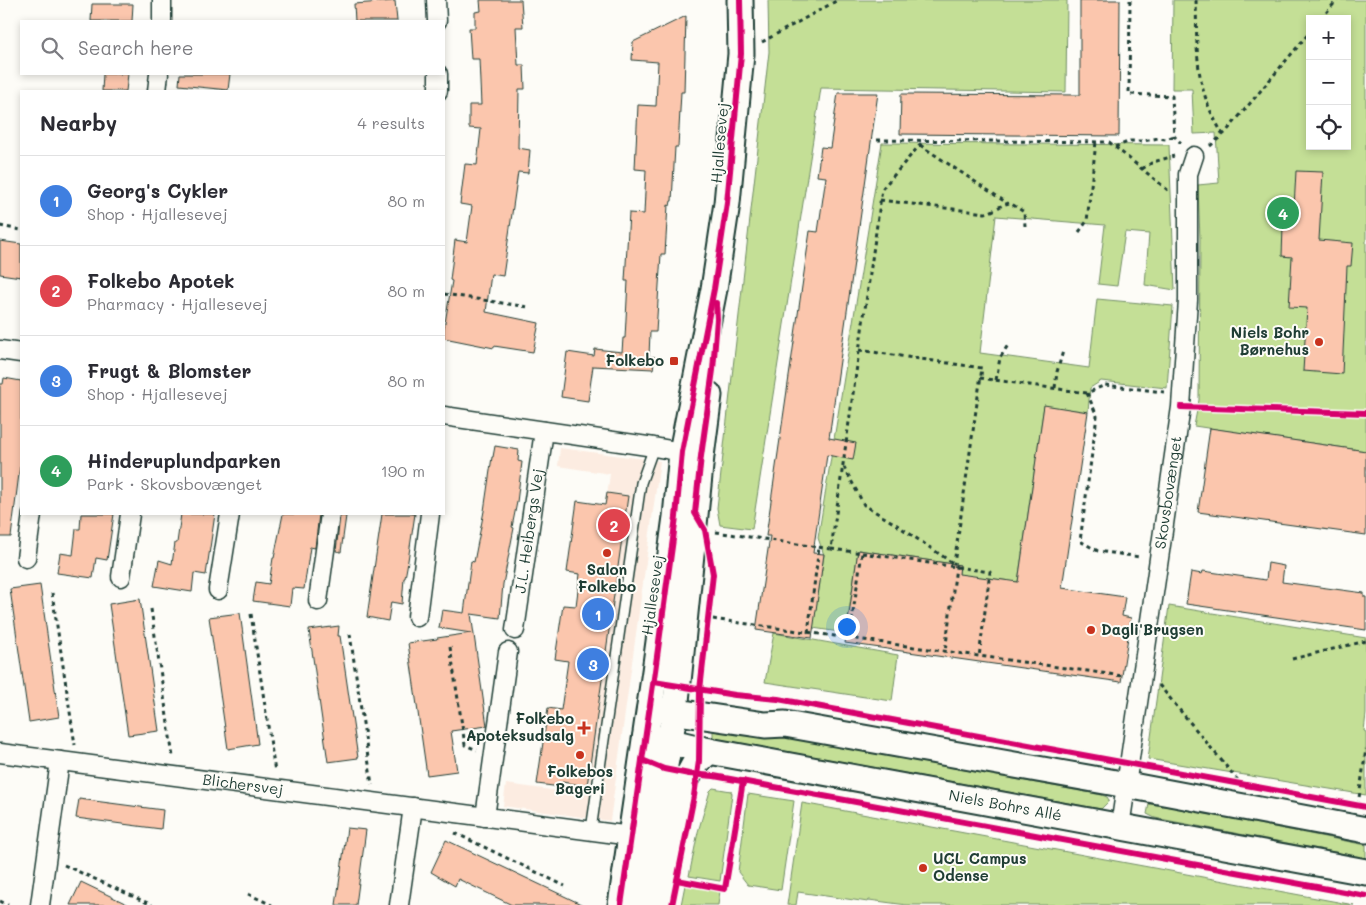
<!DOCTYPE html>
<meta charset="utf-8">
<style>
body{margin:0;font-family:Mali,sans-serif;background:#f2f2f3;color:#2b2b33}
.controls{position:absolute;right:15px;top:15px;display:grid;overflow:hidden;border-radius:0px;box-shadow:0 2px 8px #0003}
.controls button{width:45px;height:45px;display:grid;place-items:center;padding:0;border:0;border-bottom:1px solid #e1e1e2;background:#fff;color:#2b2b33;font:25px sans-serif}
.you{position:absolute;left:846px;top:626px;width:18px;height:18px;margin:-12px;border:4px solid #fff;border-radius:50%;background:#1a73e8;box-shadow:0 0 0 8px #1a73e833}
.badge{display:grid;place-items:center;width:32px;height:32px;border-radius:50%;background:#111827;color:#fff;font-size:16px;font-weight:700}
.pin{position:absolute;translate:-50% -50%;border:2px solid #fff;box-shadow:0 1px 5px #0006}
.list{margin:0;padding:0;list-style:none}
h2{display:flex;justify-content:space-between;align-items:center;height:65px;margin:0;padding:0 20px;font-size:21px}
h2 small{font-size:16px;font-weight:400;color:#7c7c81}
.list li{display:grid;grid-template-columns:32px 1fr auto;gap:15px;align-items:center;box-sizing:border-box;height:90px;padding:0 20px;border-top:1px solid #e1e1e2}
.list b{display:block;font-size:19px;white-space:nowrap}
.list p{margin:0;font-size:16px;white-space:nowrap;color:#7c7c81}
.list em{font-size:16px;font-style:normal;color:#7c7c81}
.icon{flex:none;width:28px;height:28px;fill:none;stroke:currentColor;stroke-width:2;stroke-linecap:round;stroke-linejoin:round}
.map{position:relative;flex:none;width:1366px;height:905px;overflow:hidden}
.search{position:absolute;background:#fff;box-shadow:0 2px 8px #0003;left:20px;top:20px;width:425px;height:55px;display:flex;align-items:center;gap:12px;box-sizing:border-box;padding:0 18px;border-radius:0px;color:#7c7c81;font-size:19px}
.panel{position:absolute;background:#fff;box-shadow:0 2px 8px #0003;left:20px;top:90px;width:425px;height:425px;border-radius:0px}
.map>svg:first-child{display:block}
.built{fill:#fcece1}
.green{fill:#c4df96;stroke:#728e65;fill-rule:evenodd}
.building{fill:#fbc6ad;stroke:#1f3d34}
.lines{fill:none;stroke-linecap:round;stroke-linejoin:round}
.lane-casing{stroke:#1f3d34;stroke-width:12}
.street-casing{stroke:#1f3d34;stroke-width:21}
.secondary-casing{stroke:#1f3d34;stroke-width:29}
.path{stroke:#1f3d34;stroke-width:3;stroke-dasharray:4 4;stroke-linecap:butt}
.lane{stroke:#fdfcf7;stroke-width:9}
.street{stroke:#fdfcf7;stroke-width:18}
.secondary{stroke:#fdfcf7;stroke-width:25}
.cycleway-casing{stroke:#fdfcf7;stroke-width:9}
.cycleway{stroke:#d6006c;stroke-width:6}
.poi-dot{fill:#c8321e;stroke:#fdfcf7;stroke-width:2}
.labels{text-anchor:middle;stroke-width:4;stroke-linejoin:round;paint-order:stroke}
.street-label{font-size:15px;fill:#1f3d34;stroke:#fdfcf7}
.poi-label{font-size:15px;font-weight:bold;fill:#1f3d34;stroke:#fdfcf7;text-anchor:end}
</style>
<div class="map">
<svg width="1366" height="905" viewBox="0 0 1366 905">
<rect width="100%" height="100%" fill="#fdfcf7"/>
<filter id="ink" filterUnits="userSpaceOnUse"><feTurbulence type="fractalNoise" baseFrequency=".02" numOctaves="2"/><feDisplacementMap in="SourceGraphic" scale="10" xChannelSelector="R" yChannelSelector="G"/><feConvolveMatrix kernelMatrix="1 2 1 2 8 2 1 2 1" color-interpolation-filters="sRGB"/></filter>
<g filter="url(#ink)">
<path class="built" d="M560,448l100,13 -50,360 -107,-15 3,-22 60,8 44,-318 -52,-8z"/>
<g class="green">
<path d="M768,0h299l-1,92 -245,-4 -69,441 -32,-4 -3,-17 52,-456z"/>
<path d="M1173,0h193v451l-172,-25 5,-26 1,-160 -2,-55 21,-2 -3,-50 -22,1 -2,-45h-20zM1310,19h37v127h-37z"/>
<path d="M882,143l287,2 6,145 -30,-5 4,-51 -24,-2 -8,54 -19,-2 7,-59 -109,-9 -16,137 109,15 8,-69 76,7 -6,82 -66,-7 -11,7 -2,24 -44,-6 -26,176 -32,-4 -10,73 -28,-3 12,-83 -102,-15 -12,83 -33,-5 11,-73 -6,-17z"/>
<path d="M1169,606l197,32v76l-2,17 2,1v63l-218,-36z"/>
<path d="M774,633l124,22 -6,46 -127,-19z"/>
<path d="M713,724l389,71 5,2 2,3 -1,2 -7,7 -388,-71z"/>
<path d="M713,788l18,3 1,3 -12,87 -31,-5 9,-44 12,-41z"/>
<path d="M748,794l46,7 -13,89 -33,-5 -10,-13z"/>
<path d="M802,803l552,102h-447l-38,-5 -1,2 -70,-10 -2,13h-9z"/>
<path d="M1149,804l22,3 195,38v13l-211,-40 -8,-4z"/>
<path d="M685,885l35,6 -2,14h-37z"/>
</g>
<g class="building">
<path d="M480,0h41l2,27h-7l2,38h6l1,24h-6l-1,59 12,2 -2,23 -10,-1 -15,104 -12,-2 -5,38 53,11 -6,29 -39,-6v2l-50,-10v-9l8,-48 -2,-1 5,-40 12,2 5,-36 -12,-2 5,-40 12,1 4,-36 -12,-1v-23h12l-2,-46h-8l-2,-31h6v-16l6,-1z"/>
<path d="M1080,0h40l-1,136 -219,-2 1,-40 179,1z"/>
<path d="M395,1l2,20h-42l-1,-17z"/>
<path d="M92,4h41l-1,17h-41z"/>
<path d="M686,16l-2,76h-3l-3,55h-3l-3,54h-1l-1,5 -2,-1 -3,49h-4l-5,78h-6l-1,24 6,1 -2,12 -60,-3 -5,35 -27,-4 6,-45 27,4 1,-7 27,3 1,-14h2l3,-57h-3l4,-68 15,1 2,-44 -11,-1 3,-64 18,1 2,-44 -26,-2 1,-18z"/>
<path d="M103,74h25l-2,17h-24z"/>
<path d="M180,74h50l-2,16 -49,-5z"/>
<path d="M838,93h40l-49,345 27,5 -3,17 -26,-5 -14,98 11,1 -12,84 -56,-8 14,-94h-4l44,-305 8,1 8,-55 -9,-1 4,-29 9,1z"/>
<path d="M1296,171l27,1 -4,68 34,3 -2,23h-4l-5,108 -39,-3 4,-63 -18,-1 3,-50 -10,-1 1,-29h10z"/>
<path d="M0,241l21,3v33l-21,-3z"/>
<path d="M4,378l17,3v85h-1l-9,71h-11v-153h3z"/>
<path d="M1044,405l44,7 -26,176 63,9 -3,19 9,2 -10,64 -276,-39 13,-93 102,15 -1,9 59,8z"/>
<path d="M1210,428l156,23v84l-168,-23z"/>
<path d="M495,446l24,4 -1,11 4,1 -5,40 -5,25 2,1 -11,56 -3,34 -29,-4 16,112 -36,5 6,40 -30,4 -19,-132 29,-4v-1l34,-5 -32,-5 3,-18 22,3 7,-52 3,1 10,-51 8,-54h1z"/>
<path d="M607,493l21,3 -41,290 -25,-4 -1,5 -24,-3 11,-76 13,2 7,-49 -13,-2 8,-54 13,1 4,-32 -13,-2 10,-71 28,4z"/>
<path d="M81,514h33l-7,46 -11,-2 -3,20 -36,-5 3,-20 13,2 3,-26h4z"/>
<path d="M181,514h34l-9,61 -12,-2 -2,19 -38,-6 5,-26 13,4 3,-21h2z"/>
<path d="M283,514h36l-4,34 -5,-1 -6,42 -12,-1 -2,18 -37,-5 3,-19 13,2 4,-26h1z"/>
<path d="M382,514h33l-8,53 -2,11h-1l-2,26 -11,-2 -3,19 -21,-4z"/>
<path d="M340,516h6l-5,36 -5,-1z"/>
<path d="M1268,563l16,3 -2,16 82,11v4h2v33l-180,-26 5,-32 11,2 1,-3 63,9z"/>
<path d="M40,585l19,132 -30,5 -19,-133z"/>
<path d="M140,599l19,132 -31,4 -19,-131z"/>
<path d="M240,613l18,131 -30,5 -19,-132z"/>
<path d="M339,626l-1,10h2l18,122 -30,4 -19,-132z"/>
<path d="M79,799l84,11 -2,19 -85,-11z"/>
<path d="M347,828l19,2 -10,75h-20z"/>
<path d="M446,840l137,65h-71l-54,-26 -3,7 -24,-14z"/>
<path d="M81,882l48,23h-59z"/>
</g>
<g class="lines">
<g class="lane-casing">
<path id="lane" d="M591,830l50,-347 13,-36"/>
</g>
<g class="street-casing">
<g id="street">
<path d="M436,0l1,21"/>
<path d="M162,21v-21"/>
<path d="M157,91l2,-17"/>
<path d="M438,91v-17"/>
<path d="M0,350l21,3"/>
<path d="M444,416l210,31 39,7"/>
<path d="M26,558l6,-44"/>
<path d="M121,577l9,-63"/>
<path d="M218,590l12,-76"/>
<path d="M318,601l12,-87"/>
<path d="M417,617l13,-103"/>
<path id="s1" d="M515,630l29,-199"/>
<path id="s2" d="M0,753l631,83"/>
<path d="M485,817l23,-165"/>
<path id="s3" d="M1120,827l61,-420 7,-107v-126l6,-18"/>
<path d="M40,905l20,-144"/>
<path d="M399,905l14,-98"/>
</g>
</g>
<g class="secondary-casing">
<g id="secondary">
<path d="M650,708l115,17 20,-1 342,61 239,45"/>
<path id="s4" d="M646,736l63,15 657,121"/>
<path d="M621,905l34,-234 21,-154 6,-65 32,-163 13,-86 14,-149 -1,-54"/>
<path d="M639,905l36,-194 26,-255 8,-61"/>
<path d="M656,905l25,-116 13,-24 15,-14"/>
</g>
</g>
<g class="path">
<path d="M1130,0l-1,94 43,2 2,40 7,7"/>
<path d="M1196,0c1,31 -1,66 9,96 4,14 11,26 18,39"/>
<path d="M1321,19l16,-19"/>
<path d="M762,42l76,-42"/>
<path d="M877,140l232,2 60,49"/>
<path d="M920,145l87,58"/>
<path d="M1210,146l16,-14 84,-100"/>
<path d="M1115,147l15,-6h14l14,-3 8,1 8,-3"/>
<path d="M1142,169l11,-7 21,-6"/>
<path d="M880,200l105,13c9,-1 16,-9 25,-10l14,9 1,14"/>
<path d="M0,226l21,4"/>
<path d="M1079,232l8,-11 9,-79"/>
<path d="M444,294l84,13"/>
<path d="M859,350l123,18 -28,196"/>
<path d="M980,378l107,15 18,-8 59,7"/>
<path d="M996,380l4,-22 8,-13"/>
<path d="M1055,388l2,-16 6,-21"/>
<path d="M1087,393l10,23 -17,125 18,10 42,6"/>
<path d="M844,467l20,38 33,20 57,39 2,3 -11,85"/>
<path d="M716,532l115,17 51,-360 42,-49"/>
<path d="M831,549l31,4 -13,86"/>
<path d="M862,553l128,19 -11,85"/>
<path d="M52,593l23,152"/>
<path d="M151,609l22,148"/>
<path d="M251,614l24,158"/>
<path d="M705,618l418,58"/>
<path d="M808,633l11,-86"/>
<path d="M350,634l22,151"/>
<path d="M450,647l15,98 12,5"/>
<path d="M1292,659l74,-18"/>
<path d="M1159,685l82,99"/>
<path d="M1358,805l8,-56"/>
<path d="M455,833l110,53"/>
<path d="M64,865l88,40"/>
<path d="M248,894l24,11"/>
<path d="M0,901l8,4"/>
</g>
<use href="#lane" class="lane"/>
<use href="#street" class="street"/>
<use href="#secondary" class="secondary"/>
<g class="cycleway-casing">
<g id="cycleway">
<path d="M1181,407l185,6"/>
<path d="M654,682l81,13 43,4 588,108"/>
<path d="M642,760l22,9 25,5 25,2 66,12 586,108"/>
<path d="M677,880l48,9 18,-108"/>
<path d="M621,905l34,-234 21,-154 6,-65 32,-163 13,-86 14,-149 -1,-54"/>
<path d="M672,905l22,-109 5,-35 1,-71 13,-116 -8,-44 -10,-17 6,-57 12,-86 4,-51 -1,-16"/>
</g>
</g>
<use href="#cycleway" class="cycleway"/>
</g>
</g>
<g class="poi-dot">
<circle cx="1319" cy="342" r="5"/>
<rect x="669" y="356" width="10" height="10" rx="2.5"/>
<circle cx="607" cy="553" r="5"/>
<circle cx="1091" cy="630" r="5"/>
<path d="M581.5 720.5h5v5h5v5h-5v5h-5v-5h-5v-5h5z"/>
<circle cx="580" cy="755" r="5"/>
<circle cx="923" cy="868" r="5"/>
</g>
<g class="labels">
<g class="street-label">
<text transform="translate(720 143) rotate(-85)" y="5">Hjallesevej</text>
<text dy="5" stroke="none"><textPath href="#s3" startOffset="338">Skovsbovænget</textPath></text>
<text dy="5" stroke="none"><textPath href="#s1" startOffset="100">J.L. Heibergs Vej</textPath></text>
<text transform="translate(653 595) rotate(-82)" y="5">Hjallesevej</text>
<text dy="5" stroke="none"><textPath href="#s2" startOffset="245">Blichersvej</textPath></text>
<text dy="5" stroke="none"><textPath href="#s4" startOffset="366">Niels Bohrs Allé</textPath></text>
</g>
<g class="poi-label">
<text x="1309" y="338">Niels Bohr<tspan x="1309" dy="17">Børnehus</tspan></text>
<text x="664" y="366">Folkebo</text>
<text x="607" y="575" text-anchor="middle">Salon<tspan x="607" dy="17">Folkebo</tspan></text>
<text x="1101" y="635" text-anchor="start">Dagli'Brugsen</text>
<text x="574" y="724">Folkebo<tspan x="574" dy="17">Apoteksudsalg</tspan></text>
<text x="580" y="777" text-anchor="middle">Folkebos<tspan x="580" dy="17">Bageri</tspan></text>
<text x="933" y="864" text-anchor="start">UCL Campus<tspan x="933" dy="17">Odense</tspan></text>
</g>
</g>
</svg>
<div class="controls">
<button>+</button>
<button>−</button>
<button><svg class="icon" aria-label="locate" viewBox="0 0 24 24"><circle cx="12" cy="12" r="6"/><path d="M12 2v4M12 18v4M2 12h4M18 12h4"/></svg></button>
</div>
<div class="you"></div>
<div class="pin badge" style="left:598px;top:614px;background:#3f7fe0">1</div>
<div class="pin badge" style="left:614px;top:525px;background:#e0444e">2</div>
<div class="pin badge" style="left:593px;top:664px;background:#3f7fe0">3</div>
<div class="pin badge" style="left:1283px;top:213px;background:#2e9e5b">4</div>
<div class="search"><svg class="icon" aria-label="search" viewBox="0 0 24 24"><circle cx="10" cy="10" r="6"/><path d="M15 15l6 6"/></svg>Search here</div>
<section class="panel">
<h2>Nearby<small>4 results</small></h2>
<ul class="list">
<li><span class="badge" style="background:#3f7fe0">1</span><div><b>Georg's Cykler</b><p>Shop · Hjallesevej</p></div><em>80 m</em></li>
<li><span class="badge" style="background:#e0444e">2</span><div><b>Folkebo Apotek</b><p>Pharmacy · Hjallesevej</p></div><em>80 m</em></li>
<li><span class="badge" style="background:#3f7fe0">3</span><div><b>Frugt &amp; Blomster</b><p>Shop · Hjallesevej</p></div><em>80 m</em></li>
<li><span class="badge" style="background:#2e9e5b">4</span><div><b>Hinderuplundparken</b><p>Park · Skovsbovænget</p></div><em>190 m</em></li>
</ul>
</section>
</div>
